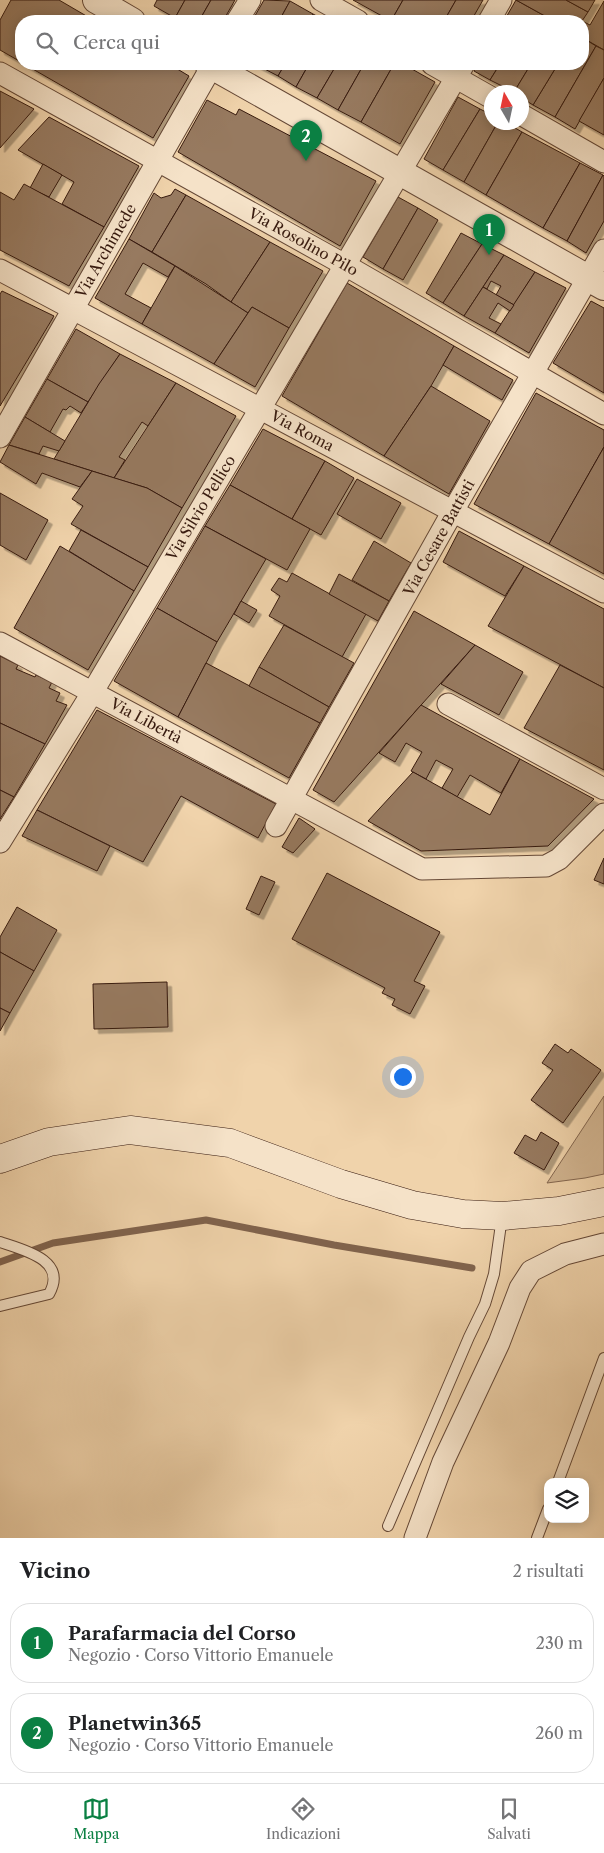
<!DOCTYPE html>
<html lang="it">
<meta charset="utf-8">
<style>
body{margin:0;font-family:"Libre Caslon Text",serif;background:#f2f2f2;color:#202124}
.controls{position:absolute;right:15px;bottom:15px;display:grid;overflow:hidden;border-radius:10px;box-shadow:0 2px 12px #0003}
.controls button{width:45px;height:45px;display:grid;place-items:center;padding:0;border:0;border-bottom:1px solid #e0e0e0;background:#fff;color:#202124;font:25px sans-serif}
.compass{position:absolute;left:484px;top:85px;width:45px;height:45px;border-radius:50%;background:#fff;box-shadow:0 2px 12px #0003;rotate:351deg}
.you{position:absolute;left:402px;top:1076px;width:18px;height:18px;margin:-12px;border:4px solid #fff;border-radius:50%;background:#1a73e8;box-shadow:0 0 0 8px #1a73e833}
.badge{display:grid;place-items:center;width:32px;height:32px;border-radius:50%;background:#0b8043;color:#fff;font-size:16px;font-weight:700}
.pin{position:absolute;translate:-50% -41px;filter:drop-shadow(0 1px 2px #0008)}
.pin::after{content:'';position:absolute;top:26px;width:18px;height:15px;background:inherit;clip-path:polygon(0 0,100% 0,50% 100%)}
.list{margin:0;padding:0;list-style:none}
h2{display:flex;justify-content:space-between;align-items:center;height:65px;margin:0;padding:0 20px;font-size:21px}
h2 small{font-size:16px;font-weight:400;color:#757577}
.list li{display:grid;grid-template-columns:32px 1fr auto;gap:15px;align-items:center;box-sizing:border-box;height:80px;margin:0 10px 10px;padding:0 10px;border:1px solid #e0e0e0;border-radius:20px}
.list b{display:block;font-size:19px;white-space:nowrap}
.list p{margin:0;font-size:16px;white-space:nowrap;color:#757577}
.list em{font-size:16px;font-style:normal;color:#757577}
.icon{flex:none;width:28px;height:28px;fill:none;stroke:currentColor;stroke-width:2;stroke-linecap:round;stroke-linejoin:round}
.map{position:relative;flex:none;width:604px;height:1538px;overflow:hidden}
.search{position:absolute;background:#fff;box-shadow:0 2px 12px #0003;left:15px;right:15px;top:15px;height:55px;display:flex;align-items:center;gap:12px;box-sizing:border-box;padding:0 18px;border-radius:20px;color:#757577;font-size:19px}
.sheet{height:245px;background:#fff}
nav{display:flex;justify-content:space-around;align-items:center;box-sizing:border-box;height:70px;border-top:1px solid #e0e0e0;background:#fff;font-size:14px;color:#757577}
nav a{display:grid;justify-items:center;gap:2px}
nav .on{color:#0b8043}
.map>svg:first-child{display:block}
.green{fill:#d1b490;stroke:#846750}
.lines{fill:none;stroke-linecap:round;stroke-linejoin:round}
.stream{stroke:#80634d;stroke-width:7}
.building{fill:#977a60;stroke:#371a0f;filter:url(#shadow)}
.service-casing{stroke:#654836;stroke-width:12}
.minor-casing{stroke:#654836;stroke-width:23}
.tertiary-casing{stroke:#654836;stroke-width:28}
.secondary-casing{stroke:#371a0f;stroke-width:29}
.service{stroke:#f5e2c8;stroke-width:10}
.minor{stroke:#f5e2c8;stroke-width:21}
.tertiary{stroke:#f5e2c8;stroke-width:26}
.secondary{stroke:#f5e2c8;stroke-width:28}
.labels{text-anchor:middle;stroke-width:4.5;stroke-linejoin:round;paint-order:stroke}
.street-label{font-size:15px;fill:#371a0f;stroke:#f5e2c8}
</style>
<div class="map">
<svg width="604" height="1538" viewBox="0 0 604 1538">
<defs>
<filter id="shadow"><feDropShadow dx="4.5" dy="4.5" stdDeviation="0" flood-color="#0004"/></filter>
</defs>
<rect width="100%" height="100%" fill="#f0d3ab"/>
<filter id="stains"><feTurbulence type="fractalNoise" baseFrequency=".004" numOctaves="4"/><feColorMatrix values="0 0 0 0 .2 0 0 0 0 .09 0 0 0 0 .02 0 0 0 .5 -.17"/></filter>
<radialGradient id="worn" r=".72"><stop offset=".6" stop-color="#630" stop-opacity="0"/><stop offset="1" stop-color="#630" stop-opacity=".3"/></radialGradient>
<path class="green" d="M604,1096v78l-19,4 -38,5z"/>
<g class="lines">
<path class="stream" d="M0,1262l53,-19 153,-23 128,25 138,23"/>
</g>
<g class="building">
<path d="M11,0h48l36,21h-74v41l-21,-12v-30z"/>
<path d="M157,0h28l-10,18 -21,-12z"/>
<path d="M185,0h26l-12,21h-19l-5,-3z"/>
<path d="M211,0h24l-12,21h-24z"/>
<path d="M264,0l26,1 -11,20h-27z"/>
<path d="M353,0h50l-12,21z"/>
<path d="M403,0h53l-12,21h-53z"/>
<path d="M456,0h27l-12,21h-27z"/>
<path d="M516,0l38,21h-50z"/>
<path d="M516,0h50l22,12 -6,9h-28z"/>
<path d="M566,0h29l-7,12z"/>
<path d="M290,1l23,13 -4,7h-30z"/>
<path d="M604,1v49l-21,-12 -1,-17 8,4z"/>
<path d="M313,14l13,7h-17z"/>
<path d="M583,38l13,8 -41,71 -22,-12 25,-41h25z"/>
<path d="M596,46l8,4v28l-29,51 -20,-12z"/>
<path d="M24,64h145l20,12 -36,62z"/>
<path d="M255,64h30l-7,12z"/>
<path d="M285,64h24l-13,23 -18,-11z"/>
<path d="M309,64h28l-20,34 -21,-11z"/>
<path d="M337,64h27l-26,46 -21,-12z"/>
<path d="M364,64h30l-33,58 -23,-12z"/>
<path d="M394,64h9l32,18 -35,62 -39,-22z"/>
<path d="M478,64h22l-10,16 -16,-9z"/>
<path d="M500,64h31l-17,28 -24,-12z"/>
<path d="M531,64h27l-25,41 -11,-7v-6h-8z"/>
<path d="M604,78v57l-25,-14z"/>
<path d="M0,91l34,18 -34,39z"/>
<path d="M458,97l22,12 -37,61 -19,-11z"/>
<path d="M207,100l29,15 3,-6 137,72 -36,65 -162,-94z"/>
<path d="M480,109l12,6v7h6l-34,60 -21,-12z"/>
<path d="M49,117l90,49 -35,61 -42,-23 12,-22 -56,-32z"/>
<path d="M498,122h7l17,10 -36,63 -22,-13z"/>
<path d="M522,132l58,31 -37,65 -57,-33z"/>
<path d="M580,163l23,12 -36,66 -24,-13z"/>
<path d="M43,164l19,11 -13,22 -19,-9z"/>
<path d="M603,175l1,1v45l-18,32 -19,-12z"/>
<path d="M24,184l80,43 -35,59 -69,-36v-58l14,8z"/>
<path d="M175,189l11,6 -34,57 -23,-13 25,-46 7,5 10,-3z"/>
<path d="M186,195l84,47 -39,60 -25,-18 -54,-32z"/>
<path d="M398,197l20,11 -35,61 -20,-12z"/>
<path d="M418,208l20,12 -35,60 -20,-11z"/>
<path d="M461,233l21,11 -39,59 -17,-10z"/>
<path d="M129,239l46,27 -7,11 -25,-14 -18,31 26,14 -9,16 -47,-26z"/>
<path d="M270,242l53,29 -34,57 -37,-21 -4,6 -17,-11z"/>
<path d="M482,244l22,11 -40,61 -21,-13z"/>
<path d="M504,255l31,17 -21,33 -18,-10 5,-9 -10,-5 -4,8 -4,-2z"/>
<path d="M175,266l73,47 -34,51 -72,-40z"/>
<path d="M535,272l31,16 -37,65 -34,-20z"/>
<path d="M347,283l107,63 -23,40 -47,70 -102,-60z"/>
<path d="M483,287l31,18 -4,6 -12,-8 -9,15 12,6 -6,9 -31,-17z"/>
<path d="M2,291l52,25 -54,90v-112z"/>
<path d="M591,301l13,7v85l-51,-30z"/>
<path d="M252,307l37,21 -34,59 -41,-23z"/>
<path d="M76,329l44,25 -32,48 -41,-23z"/>
<path d="M454,346l59,34 -11,20 -59,-35z"/>
<path d="M120,354l56,29 -28,43 -6,-4 -23,35 6,3 -11,18 -60,-19 45,-75z"/>
<path d="M47,379l41,23 -7,11 -11,-7 -4,4 -3,-1 -13,23 -25,-15z"/>
<path d="M176,383l60,33 -54,92 -35,-20 -33,-10z"/>
<path d="M431,386l59,35 -41,73 -65,-38z"/>
<path d="M536,393l68,37v17l-55,97 -75,-40z"/>
<path d="M25,417l40,24 -6,10 -16,-5 -4,8 -30,-9z"/>
<path d="M263,429l62,32 -33,58 -62,-34z"/>
<path d="M9,445l45,14 38,12 -12,16 -38,-14 -6,11 -36,-22z"/>
<path d="M604,447v127l-55,-30z"/>
<path d="M325,461l29,17 -33,57 -29,-16z"/>
<path d="M92,471l55,17 35,20 -34,59 -77,-43 12,-18 -11,-7z"/>
<path d="M357,479l44,24 -20,36 -44,-25z"/>
<path d="M230,485l80,44 -23,41 -82,-44z"/>
<path d="M0,493l48,27 -22,40 -26,-15z"/>
<path d="M205,526l61,33 -49,83 -60,-34z"/>
<path d="M81,530l67,37 -14,24 -65,-40z"/>
<path d="M459,531l65,35 -19,30 -62,-34z"/>
<path d="M374,541l37,22 -22,38 -37,-21z"/>
<path d="M60,546l74,45 -46,79 -74,-42z"/>
<path d="M524,566l80,43v79l-116,-62z"/>
<path d="M292,573l74,41 -24,43 -73,-41 11,-20 -9,-6 8,-12 8,4z"/>
<path d="M339,574l50,27 -11,20 -49,-27z"/>
<path d="M241,601l16,9 -8,13 -15,-9z"/>
<path d="M157,608l60,34 -39,75 -64,-36z"/>
<path d="M414,611l61,34 -141,157 -21,-12z"/>
<path d="M284,625l70,38 -25,44 -70,-40z"/>
<path d="M475,645l48,27 -24,43 -58,-31z"/>
<path d="M0,656l18,9 -2,4 19,8 1,-2 16,7 -3,6 11,5 -4,8 11,4 -22,39 -45,-21z"/>
<path d="M206,663l114,60 -31,55 -111,-61z"/>
<path d="M560,665l44,23v82l-80,-42z"/>
<path d="M259,667l70,40 -9,16 -71,-37z"/>
<path d="M421,705l99,54 -19,34 -31,-18 -13,22 -15,-9 11,-19 -17,-9 -10,19 -15,-8 11,-19 -16,-9 -11,19 -16,-9z"/>
<path d="M97,710l179,94 -18,34 -77,-42 -38,66 -106,-52z"/>
<path d="M0,723l45,21 -31,53 -14,-7z"/>
<path d="M520,759l74,40 -46,47 -127,5 -53,-30 45,-49 77,43z"/>
<path d="M0,790l14,7 -14,22z"/>
<path d="M37,810l73,36 -13,25 -75,-35z"/>
<path d="M299,818l16,11 -22,24 -11,-6z"/>
<path d="M604,858v26l-10,-4z"/>
<path d="M327,873l113,59 -26,49 11,5 -15,28 -18,-9 3,-6 -13,-6 3,-5 -93,-49z"/>
<path d="M261,876l14,6 -16,33 -13,-6z"/>
<path d="M17,907l40,23 -23,41 -34,-19v-15z"/>
<path d="M0,952l34,19 -24,42 -10,-5z"/>
<path d="M167,982l1,45 -74,2 -1,-45z"/>
<path d="M0,1008l10,5 -10,18z"/>
<path d="M555,1044l13,9 3,-4 30,21 -38,53 -32,-23 22,-30 -11,-7z"/>
<path d="M541,1132l18,11 -15,27 -30,-17 11,-18 11,6z"/>
</g>
<g class="lines">
<g class="service-casing">
<g id="service">
<path d="M0,1242c24,8 68,18 49,52l-49,12"/>
<path d="M558,1482l46,-124"/>
<path d="M388,1526l81,-189 16,-33 9,-30 8,-57"/>
<path d="M537,1538l11,-29"/>
</g>
</g>
<g class="minor-casing">
<g id="minor">
<path d="M321,0l37,21"/>
<path d="M237,21l13,-21"/>
<path d="M489,21l12,-21"/>
<path d="M432,64l60,34"/>
<path d="M0,73l345,192 259,149"/>
<path d="M522,115l82,47"/>
<path d="M0,270l604,322"/>
<path d="M0,437l213,-373"/>
<path d="M0,643l422,226 124,-3 13,-7 45,-45"/>
<path d="M448,704l156,85"/>
<path d="M276,826l177,-315 151,-261"/>
<path d="M0,842l92,-149 372,-629"/>
<path d="M415,1538l28,-76 56,-119 21,-55 11,-17 34,-17 39,-10"/>
</g>
</g>
<g class="tertiary-casing">
<g id="tertiary">
<path d="M96,0l36,21"/>
<path d="M208,64l396,223"/>
</g>
</g>
<g class="secondary-casing">
<path id="secondary" d="M0,1159l49,-17 81,-12 100,13 111,41 71,21 51,9 40,2 56,-5 45,-9"/>
</g>
<use href="#service" class="service"/>
<use href="#minor" class="minor"/>
<use href="#tertiary" class="tertiary"/>
<use href="#secondary" class="secondary"/>
</g>
<g class="labels">
<g class="street-label">
<text transform="translate(303 242) rotate(29)" y="5">Via Rosolino Pilo</text>
<text transform="translate(106 251) rotate(-60)" y="5">Via Archimede</text>
<text transform="translate(302 431) rotate(28)" y="5">Via Roma</text>
<text transform="translate(201 508) rotate(-59)" y="5">Via Silvio Pellico</text>
<text transform="translate(439 538) rotate(-61)" y="5">Via Cesare Battisti</text>
<text transform="translate(146 721) rotate(28)" y="5">Via Libertà</text>
</g>
</g>
<rect width="100%" height="100%" filter="url(#stains)"/>
<rect width="100%" height="100%" fill="url(#worn)"/>
</svg>
<div class="controls">
<button><svg class="icon" aria-label="layers" viewBox="0 0 24 24"><path d="M12 4l9 5-9 5-9-5zM3 14l9 5 9-5"/></svg></button>
</div>
<svg class="compass" viewBox="-18 -18 36 36"><path d="M0-13l5 13h-10z" fill="#e53935"/><path d="M0 13l5-13h-10z" fill="#757577"/></svg>
<div class="you"></div>
<div class="pin badge" style="left:489px;top:255px">1</div>
<div class="pin badge" style="left:306px;top:161px">2</div>
<div class="search"><svg class="icon" aria-label="search" viewBox="0 0 24 24"><circle cx="10" cy="10" r="6"/><path d="M15 15l6 6"/></svg>Cerca qui</div>
</div>
<section class="sheet">
<h2>Vicino<small>2 risultati</small></h2>
<ul class="list">
<li><span class="badge">1</span><div><b>Parafarmacia del Corso</b><p>Negozio · Corso Vittorio Emanuele</p></div><em>230 m</em></li>
<li><span class="badge">2</span><div><b>Planetwin365</b><p>Negozio · Corso Vittorio Emanuele</p></div><em>260 m</em></li>
</ul>
</section>
<nav>
<a class="on"><svg class="icon" aria-label="map" viewBox="0 0 24 24"><path d="M3 6l6-2 6 2 6-2v14l-6 2-6-2-6 2zM9 4v14M15 6v14"/></svg>Mappa</a>
<a><svg class="icon" aria-label="directions" viewBox="0 0 24 24"><path d="M12 3l9 9-9 9-9-9zM9 14v-3h6M13 9l2 2-2 2"/></svg>Indicazioni</a>
<a><svg class="icon" aria-label="saved" viewBox="0 0 24 24"><path d="M7 4h10v16l-5-4-5 4z"/></svg>Salvati</a>
</nav>
